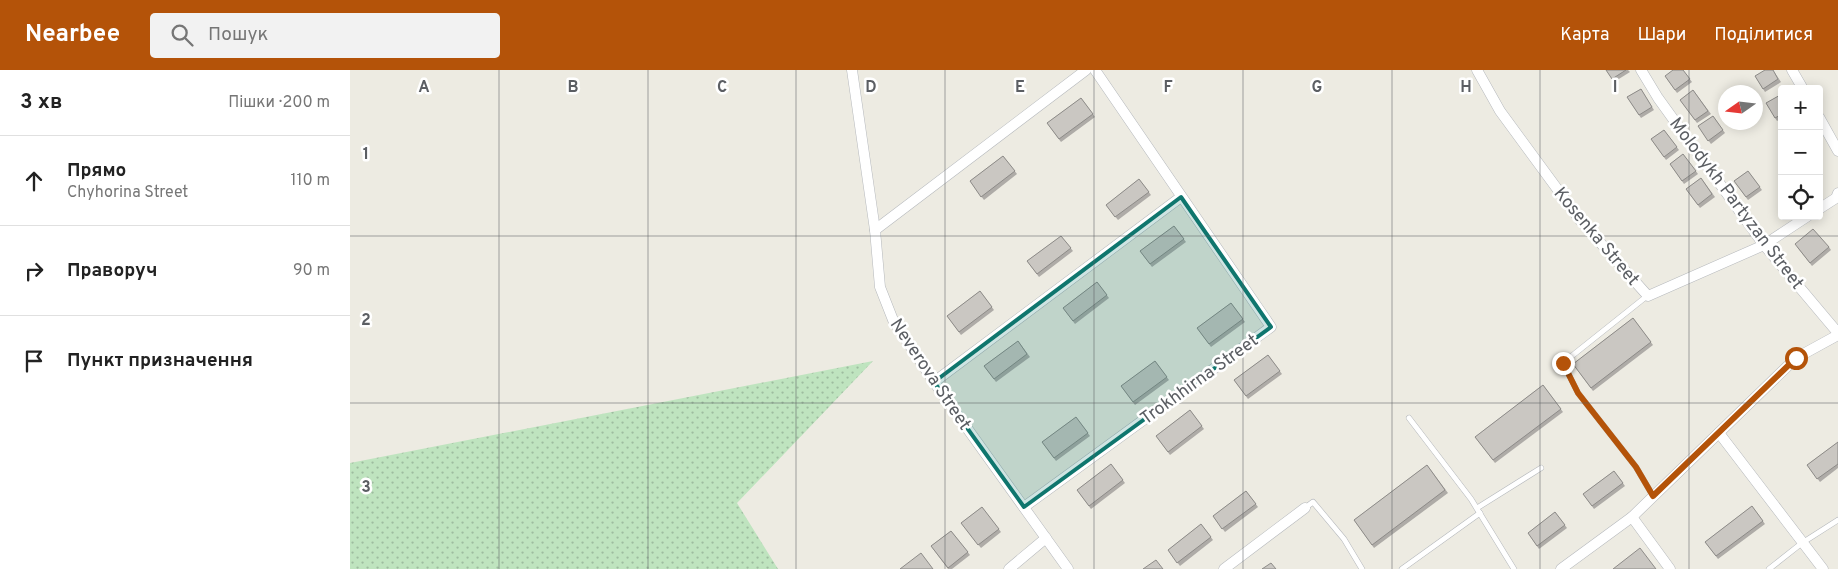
<!DOCTYPE html>
<html lang="uk">
<meta charset="utf-8">
<style>
body{margin:0;font-family:Overpass,sans-serif;background:#f2f2f2;color:#222}
.controls{position:absolute;right:15px;top:15px;display:grid;overflow:hidden;border-radius:5px;box-shadow:0 2px 12px #0003}
.controls button{width:45px;height:45px;display:grid;place-items:center;padding:0;border:0;border-bottom:1px solid #e0e0e0;background:#fff;color:#222;font:25px sans-serif}
.compass{position:absolute;left:1368px;top:15px;width:45px;height:45px;border-radius:50%;background:#fff;box-shadow:0 2px 12px #0003;rotate:256deg}
.stop{position:absolute;width:15px;height:15px;margin:-11px;border:4px solid #b45309;border-radius:50%;background:#fff}
.stop.end{background:#b45309;border-color:#fff;box-shadow:0 1px 5px #0008}
.list{margin:0;padding:0;list-style:none}
h2{display:flex;justify-content:space-between;align-items:center;height:65px;margin:0;padding:0 20px;font-size:21px}
h2 small{font-size:16px;font-weight:400;color:#767676}
.list li{display:grid;grid-template-columns:32px 1fr auto;gap:15px;align-items:center;box-sizing:border-box;height:90px;padding:0 20px;border-top:1px solid #e0e0e0}
.list b{display:block;font-size:19px;white-space:nowrap}
.list p{margin:0;font-size:16px;white-space:nowrap;color:#767676}
.list em{font-size:16px;font-style:normal;color:#767676}
.icon{flex:none;width:28px;height:28px;fill:none;stroke:currentColor;stroke-width:2;stroke-linecap:round;stroke-linejoin:round}
.map{position:relative;flex:none;width:1488px;height:499px;overflow:hidden}
header{display:flex;align-items:center;gap:30px;box-sizing:border-box;height:70px;padding:0 25px;background:#b45309;color:#fff}
header strong{font-size:24px}
nav{display:flex;gap:28px;margin-inline-start:auto;font-size:18px}
.search{width:350px;height:45px;background:#f2f2f2;display:flex;align-items:center;gap:12px;box-sizing:border-box;padding:0 18px;border-radius:5px;color:#767676;font-size:19px}
main{display:flex}
aside{flex:1;background:#fff}
.map>svg:first-child{display:block}
.grass{fill:url(#grass-dots)}
.lines{fill:none;stroke-linecap:round;stroke-linejoin:round}
.lane-casing{stroke:#b5b8bc;stroke-width:6}
.street-casing{stroke:#b5b8bc;stroke-width:11}
.lane{stroke:#fff;stroke-width:5}
.street{stroke:#fff;stroke-width:10}
.wall{fill:#aeaba7}
.building{fill:#cac7c2;stroke:#8d8b88}
.route{stroke:#b45309;stroke-width:6}
.marked{fill:#0f766e;fill-opacity:0.2;stroke:#0f766e;stroke-width:4;stroke-linejoin:round}
.grid{fill:none;stroke:#5b5e63;stroke-width:1;stroke-opacity:0.55}
.labels{text-anchor:middle;stroke-width:5;stroke-linejoin:round;paint-order:stroke}
.street-label{font-size:18px;fill:#5b5e63;stroke:#fff}
.grid-label{font-size:16px;text-anchor:middle;font-weight:bold;fill:#5b5e63;stroke:#fff;stroke-width:5;stroke-linejoin:round;paint-order:stroke}
</style>
<header>
<strong>Nearbee</strong>
<div class="search"><svg class="icon" aria-label="search" viewBox="0 0 24 24"><circle cx="10" cy="10" r="6"/><path d="M15 15l6 6"/></svg>Пошук</div>
<nav><a>Карта</a><a>Шари</a><a>Поділитися</a></nav>
</header>
<main>
<aside>
<h2>3 хв<small>Пішки · 200 m</small></h2>
<ul class="list">
<li><svg class="icon" aria-label="ahead" viewBox="0 0 24 24"><path d="M12 20V5M6 11l6-6 6 6"/></svg><div><b>Прямо</b><p>Chyhorina Street</p></div><em>110 m</em></li>
<li><svg class="icon" aria-label="right" viewBox="0 0 24 24"><path d="M7 20v-9h11M14 6l5 5-5 5"/></svg><div><b>Праворуч</b></div><em>90 m</em></li>
<li><svg class="icon" aria-label="arrive" viewBox="0 0 24 24"><path d="M6 21V4h12l-3 4 3 4H6"/></svg><div><b>Пункт призначення</b></div></li>
</ul>
</aside>
<div class="map">
<svg width="1488" height="499" viewBox="0 0 1488 499">
<defs>
<pattern id="grass-dots" width="8" height="8" patternUnits="userSpaceOnUse" patternTransform="scale(1.25)"><rect width="8" height="8" fill="#bfe4bf"/><path d="M2 2h.1M6 6h.1" fill="none" stroke="#9ebc9f" stroke-width="1.8" stroke-linecap="round"/></pattern>
</defs>
<rect width="100%" height="100%" fill="#edebe2"/>
<path class="grass" d="M523,291l-136,142 41,66h-428v-106z"/>
<g class="lines">
<g class="lane-casing">
<g id="lane">
<path d="M1297,226l-84,67 15,30 58,74 17,29"/>
<path d="M1059,348l62,81 43,70"/>
<path d="M955,438l8,-6 31,37 18,30"/>
<path d="M1127,438l64,-40"/>
<path d="M1052,499l78,-56"/>
<path d="M1419,499l33,-26 36,-23"/>
</g>
</g>
<g class="street-casing">
<g id="street">
<path d="M502,0l23,160 5,57 13,33 41,62 134,187"/>
<path d="M1127,0l23,41 80,109 68,76 116,-51 44,-29"/>
<path d="M1291,0l17,28 106,147 74,88"/>
<path d="M1442,0l11,19"/>
<path d="M1469,47l19,34"/>
<path d="M1469,139l17,-11 2,-5"/>
<path d="M525,160l211,-160"/>
<path d="M584,312l247,-185"/>
<path d="M1369,363l104,136"/>
<path d="M674,437l247,-180 -176,-257"/>
<path d="M1282,447l38,52"/>
<path d="M659,499l37,-31"/>
<path d="M874,499l81,-61"/>
<path d="M1211,499l71,-52 164,-159 42,-23"/>
</g>
</g>
<use href="#lane" class="lane"/>
<use href="#street" class="street"/>
</g>
<g class="wall">
<path d="M1256,0h22l2,2 -16,10z"/>
<path d="M1333,0l9,12 -15,11 -12,-17z"/>
<path d="M1423,0l8,12 -16,10 -10,-16z"/>
<path d="M1291,19l13,21 -13,8 -14,-21z"/>
<path d="M1343,20l18,24 -14,9 -17,-23z"/>
<path d="M1432,24v24l-5,3 -11,-18z"/>
<path d="M731,28l14,19 -34,25 -14,-19z"/>
<path d="M1363,46l12,17 -14,11 -13,-18z"/>
<path d="M1314,60l15,20 -13,10 -15,-21z"/>
<path d="M1333,84l15,20 -14,10 -14,-20z"/>
<path d="M653,86l14,18 -33,26 -14,-19z"/>
<path d="M1398,101l14,19 -14,10 -14,-19z"/>
<path d="M1351,108l14,19 -15,11 -14,-19z"/>
<path d="M789,109l12,16 -33,25 -12,-15z"/>
<path d="M824,156l12,16 -34,25 -12,-16z"/>
<path d="M711,166l12,15 -34,26 -12,-16z"/>
<path d="M1447,177h32l2,3 -19,16z"/>
<path d="M747,212l12,16 -34,26 -12,-16z"/>
<path d="M630,221l14,19 -33,25 -14,-19z"/>
<path d="M881,233l14,19 -34,25 -14,-19z"/>
<path d="M1283,248l20,27 -60,46 -20,-27z"/>
<path d="M668,271l12,16 -34,25 -12,-16z"/>
<path d="M918,285l14,19 -34,25 -14,-19z"/>
<path d="M805,291l14,19 -34,25 -14,-19z"/>
<path d="M1193,315l20,27 -68,51 -20,-26z"/>
<path d="M840,340l14,19 -34,26 -14,-19z"/>
<path d="M726,347l14,19 -34,25 -14,-19z"/>
<path d="M1488,372v26l-18,14 -13,-17z"/>
<path d="M761,394l14,19 -34,26 -14,-19z"/>
<path d="M1077,395l21,28 -74,55 -20,-28z"/>
<path d="M1264,401l11,15 -31,23 -11,-15z"/>
<path d="M896,421l12,16 -33,25 -12,-16z"/>
<path d="M1402,436l13,18 -47,35 -13,-17z"/>
<path d="M632,437l19,25 -20,16 -20,-25z"/>
<path d="M1205,442l12,16 -28,21 -11,-16z"/>
<path d="M851,454l12,16 -33,26 -12,-16z"/>
<path d="M601,461l19,24 -18,14h-4l-17,-23z"/>
</g>
<g class="building">
<path d="M1256,0h20l-14,9z"/>
<path d="M1323,0h10l7,9 -15,11 -10,-14z"/>
<path d="M1415,0h8l5,9 -15,10 -8,-13z"/>
<path d="M1291,19l11,18 -13,8 -12,-18z"/>
<path d="M1343,20l15,21 -13,9 -15,-20z"/>
<path d="M1432,24v20l-7,4 -9,-15z"/>
<path d="M731,28l12,16 -34,25 -12,-16z"/>
<path d="M1363,46l10,14 -15,11 -10,-15z"/>
<path d="M1314,60l13,17 -13,10 -13,-18z"/>
<path d="M1333,84l13,17 -14,10 -12,-17z"/>
<path d="M653,86l12,15 -34,26 -11,-16z"/>
<path d="M1398,101l12,16 -14,10 -12,-16z"/>
<path d="M1351,108l11,16 -14,11 -12,-16z"/>
<path d="M789,109l10,13 -34,25 -9,-12z"/>
<path d="M824,156l10,13 -34,25 -10,-13z"/>
<path d="M1463,159l16,18 -19,16 -15,-19z"/>
<path d="M711,166l10,12 -34,26 -10,-13z"/>
<path d="M747,212l10,13 -34,26 -10,-13z"/>
<path d="M630,221l12,16 -33,25 -12,-16z"/>
<path d="M881,233l12,16 -34,25 -12,-16z"/>
<path d="M1283,248l18,24 -60,46 -18,-24z"/>
<path d="M668,271l9,13 -33,25 -10,-13z"/>
<path d="M918,285l12,16 -34,25 -12,-16z"/>
<path d="M805,291l12,16 -34,25 -12,-16z"/>
<path d="M1193,315l18,24 -68,51 -18,-23z"/>
<path d="M840,340l12,16 -34,26 -12,-16z"/>
<path d="M726,347l12,16 -34,25 -12,-16z"/>
<path d="M1488,372v22l-21,15 -10,-14z"/>
<path d="M761,394l12,16 -34,26 -12,-16z"/>
<path d="M1077,395l18,25 -73,55 -18,-25z"/>
<path d="M1264,401l9,12 -31,23 -9,-12z"/>
<path d="M896,421l10,13 -34,25 -9,-13z"/>
<path d="M1402,436l11,15 -47,35 -11,-14z"/>
<path d="M632,437l17,22 -21,16 -17,-22z"/>
<path d="M1205,442l10,13 -28,21 -9,-13z"/>
<path d="M851,454l10,13 -34,26 -9,-13z"/>
<path d="M601,461l17,21 -20,16 -17,-22z"/>
<path d="M1290,478l16,21h-43z"/>
<path d="M571,483l12,16h-33z"/>
<path d="M806,490l7,9h-20z"/>
<path d="M921,493l5,6h-14z"/>
</g>
<g class="lines">
<path class="route" d="M1213,293l15,30 58,74 17,29 143,-138"/>
</g>
<path class="marked" d="M831,127l90,130 -247,180 -90,-125z"/>
<path class="grid" d="M149,0v499M298,0v499M446,0v499M595,0v499M744,0v499M893,0v499M1042,0v499M1190,0v499M1339,0v499M0,166h1488M0,333h1488"/>
<g class="labels">
<g class="street-label">
<text transform="translate(1387 133) rotate(53)" y="6">Molodykh Partyzan Street</text>
<text transform="translate(1247 166) rotate(50)" y="6">Kosenka Street</text>
<text transform="translate(581 304) rotate(56)" y="6">Neverova Street</text>
<text transform="translate(849 309) rotate(-36)" y="6">Trokhhirna Street</text>
</g>
</g>
<g class="grid-label">
<text x="74" y="22">A</text>
<text x="223" y="22">B</text>
<text x="372" y="22">C</text>
<text x="521" y="22">D</text>
<text x="670" y="22">E</text>
<text x="818" y="22">F</text>
<text x="967" y="22">G</text>
<text x="1116" y="22">H</text>
<text x="1265" y="22">I</text>
<text x="16" y="89">1</text>
<text x="16" y="255">2</text>
<text x="16" y="422">3</text>
</g>
</svg>
<div class="controls">
<button>+</button>
<button>−</button>
<button><svg class="icon" aria-label="locate" viewBox="0 0 24 24"><circle cx="12" cy="12" r="6"/><path d="M12 2v4M12 18v4M2 12h4M18 12h4"/></svg></button>
</div>
<svg class="compass" viewBox="-18 -18 36 36"><path d="M0-13l5 13h-10z" fill="#e53935"/><path d="M0 13l5-13h-10z" fill="#767676"/></svg>
<div class="stop" style="left:1446px;top:288px"></div>
<div class="stop end" style="left:1213px;top:293px"></div>
</div>
</main>
